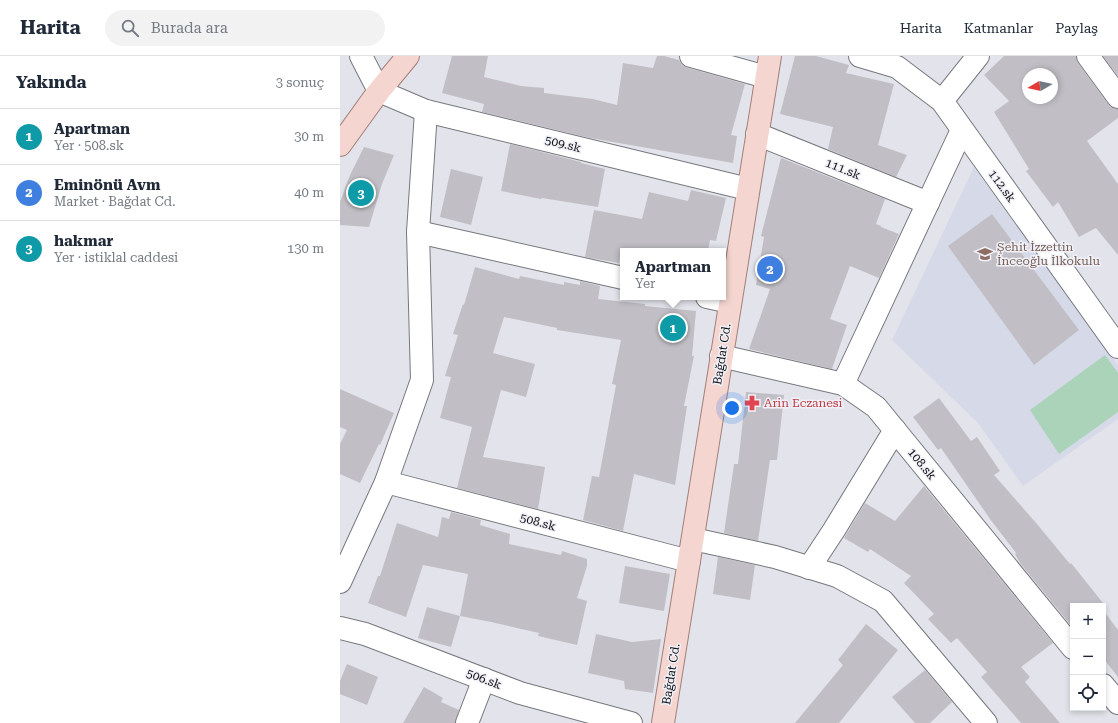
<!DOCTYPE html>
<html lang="tr">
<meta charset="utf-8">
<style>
body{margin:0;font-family:"Roboto Serif",serif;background:#f2f2f3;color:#1f2937}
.controls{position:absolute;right:12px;bottom:12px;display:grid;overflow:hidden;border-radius:0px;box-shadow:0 2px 6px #0003}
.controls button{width:36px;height:36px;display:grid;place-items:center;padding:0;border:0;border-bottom:1px solid #e0e1e3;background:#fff;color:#1f2937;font:20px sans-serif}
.compass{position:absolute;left:682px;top:12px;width:36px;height:36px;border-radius:50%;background:#fff;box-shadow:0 2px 6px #0003;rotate:261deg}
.you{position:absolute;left:392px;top:352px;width:14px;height:14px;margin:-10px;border:3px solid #fff;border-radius:50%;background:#1a73e8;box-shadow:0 0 0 6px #1a73e833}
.badge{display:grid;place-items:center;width:26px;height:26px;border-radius:50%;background:#1a73e8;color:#fff;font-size:13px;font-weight:700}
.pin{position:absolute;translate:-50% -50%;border:2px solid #fff;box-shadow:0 1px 4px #0006}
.popup{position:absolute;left:280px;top:192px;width:106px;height:52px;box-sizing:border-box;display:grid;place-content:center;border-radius:0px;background:#fff;filter:drop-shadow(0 1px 3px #0005);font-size:13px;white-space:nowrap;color:#747a83}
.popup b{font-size:15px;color:#1f2937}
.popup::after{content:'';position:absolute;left:50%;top:100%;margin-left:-8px;border:8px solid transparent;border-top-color:#fff}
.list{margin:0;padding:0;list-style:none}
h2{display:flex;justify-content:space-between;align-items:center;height:52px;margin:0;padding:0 16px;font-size:17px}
h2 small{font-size:13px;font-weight:400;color:#747a83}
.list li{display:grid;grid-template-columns:26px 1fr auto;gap:12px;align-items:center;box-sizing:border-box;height:56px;padding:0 16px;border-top:1px solid #e0e1e3}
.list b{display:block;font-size:15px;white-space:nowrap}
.list p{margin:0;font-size:13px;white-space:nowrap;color:#747a83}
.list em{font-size:13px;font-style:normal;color:#747a83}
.icon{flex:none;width:22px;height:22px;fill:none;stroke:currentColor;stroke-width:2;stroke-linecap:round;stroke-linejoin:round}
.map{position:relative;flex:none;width:778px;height:667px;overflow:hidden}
header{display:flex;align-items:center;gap:24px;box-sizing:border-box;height:56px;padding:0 20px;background:#fff;border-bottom:1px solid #e0e1e3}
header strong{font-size:19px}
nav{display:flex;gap:22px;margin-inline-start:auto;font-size:14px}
.search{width:280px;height:36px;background:#f2f2f3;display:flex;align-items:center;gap:10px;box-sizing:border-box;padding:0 14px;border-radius:22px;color:#747a83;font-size:15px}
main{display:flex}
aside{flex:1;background:#fff}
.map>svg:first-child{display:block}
.built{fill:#d6d9e7}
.green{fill:#aad3b9}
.building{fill:#c1bfc5;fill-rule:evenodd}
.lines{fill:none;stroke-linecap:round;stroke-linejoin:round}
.minor-casing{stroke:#77787e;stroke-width:24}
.major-casing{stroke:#a27f79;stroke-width:24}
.minor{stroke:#fff;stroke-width:22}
.major{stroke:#f5d5cf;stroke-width:22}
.labels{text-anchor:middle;stroke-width:3;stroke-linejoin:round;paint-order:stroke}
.street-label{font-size:12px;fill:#131315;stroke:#f0f1f8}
.education-label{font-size:12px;fill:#785e54;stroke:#f0f1f8;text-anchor:start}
.health-label{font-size:12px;fill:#be3a42;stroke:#f0f1f8;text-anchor:start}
</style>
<header>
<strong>Harita</strong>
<div class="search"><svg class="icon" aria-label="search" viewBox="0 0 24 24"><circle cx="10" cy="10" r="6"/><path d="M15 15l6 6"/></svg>Burada ara</div>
<nav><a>Harita</a><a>Katmanlar</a><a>Paylaş</a></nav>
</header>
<main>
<aside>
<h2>Yakında<small>3 sonuç</small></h2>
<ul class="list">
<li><span class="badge" style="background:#0f9aa8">1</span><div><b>Apartman</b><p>Yer · 508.sk</p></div><em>30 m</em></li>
<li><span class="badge" style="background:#3f7fe0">2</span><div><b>Eminönü Avm</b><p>Market · Bağdat Cd.</p></div><em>40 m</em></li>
<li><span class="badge" style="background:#0f9aa8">3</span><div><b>hakmar</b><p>Yer · istiklal caddesi</p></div><em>130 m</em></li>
</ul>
</aside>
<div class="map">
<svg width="778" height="667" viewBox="0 0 778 667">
<rect width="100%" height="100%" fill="#e3e4eb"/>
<path class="built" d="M634,111l144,198v54l-95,67 -45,-63 -86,-83z"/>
<path class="green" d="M765,299l13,18v39l-59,42 -29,-44z"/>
<g class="building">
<path d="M112,0h36l-4,21 37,9 23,2v5l49,6 24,6 6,-42 30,5 4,-12h7l15,4 3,5 6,3 57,16 -14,51 6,1 -4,27 -143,-25 -108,-26 2,-8 -42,-11z"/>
<path d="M455,0h21l33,9 -3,8 48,11 -16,61 29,10 -11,22 -68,-28 5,-22 -53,-13z"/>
<path d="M664,0h72l2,7 30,41 5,4 5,1v9l-31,23 31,43v71l-22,-27 -17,9 -21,-35 -5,5 -27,-36 3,-2 -35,-57 15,-11 -25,-26zM688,18h24v24h-24z"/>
<path d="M763,0h15v20z"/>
<path d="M170,88l71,18v1l24,6 -7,38 -56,-9 -1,1 -40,-8z"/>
<path d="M24,91l30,8 -12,29 -13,43 -29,-2v-23l10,-27z"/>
<path d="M441,102l104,41 -9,25 5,2v1l18,7 -20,44 -29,-12 -20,53 17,6 -15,44 -83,-20 21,-60 -14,-4 8,-48 -3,-1z"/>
<path d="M111,113l32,8 -12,48 -31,-8z"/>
<path d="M351,134l35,8 -10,43 -6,-1 -2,11h-87l-2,12 -34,-6 9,-47 48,9 7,-27 39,9z"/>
<path d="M652,158l87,116 -45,35 -86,-119z"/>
<path d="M135,211l44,12 1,-3 44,9v-3l16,3v-4l20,5 -2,13 47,5v2l51,5 -4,45h2l-10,50h3l-12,79 -41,-11 -11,57 -40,-11 9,-44 7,1 17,-92 -4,-1 9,-44 -64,-10v-2l-53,-11 -11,36 42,11 -9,33 -25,-7 -18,67 62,10 -7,42 -81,-21 15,-61 -32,-9 11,-41 -6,-1 13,-41 -5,-1 10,-30 1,1z"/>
<path d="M0,333l54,24 -14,32 -1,-1 -19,39 -20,-9v-30l7,-14 -7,-3z"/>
<path d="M406,336l38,3 -7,65h-7l-12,81 -34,-8 10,-69h4z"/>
<path d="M599,342l32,43 6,-4 23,34 -6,4 43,49 33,40 1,-1 32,40 -3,3h-27v22l-53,-65 -5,-9 1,-1 -26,-34 -49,-71 -3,2 -25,-33z"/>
<path d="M584,430l129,157 -32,24 9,10 -5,5 35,41h-39l-40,-46 6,-5 -30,-34 -6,5 -23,-24 6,-5 -30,-31 7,-7 -41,-27 -2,3 -24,-14 21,-35 30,18z"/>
<path d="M111,456l30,8 -1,5 30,9 -1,10 52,11 1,-4 25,8v7l-10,32 10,3 -10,44 -39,-9 1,-3 -48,-11 -31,-6 8,-42 -45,-9 -17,52 -38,-14 10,-27h2l17,-53 41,14 4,-20 7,2z"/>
<path d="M378,501l37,8 -5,35 -37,-6z"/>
<path d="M285,510l45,8 -6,37 -45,-8z"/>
<path d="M87,551l33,9 -9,31 -33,-9z"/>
<path d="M763,554l15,20v47l-15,-19z"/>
<path d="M526,568l32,26 -59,73h-44l48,-58 -5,-5z"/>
<path d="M256,578l36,8 29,-3 -8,54 -28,-4 -1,-8 -36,-8z"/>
<path d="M7,608l31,13 -11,28 -27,-11v-13z"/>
<path d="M585,614l27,32 -22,21h-15l-23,-26z"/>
<path d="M84,631l19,11 -2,4 18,8 -4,13h-52z"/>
</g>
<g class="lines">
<g class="minor-casing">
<g id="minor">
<path d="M21,0l18,35 47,20 322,78"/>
<path d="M351,0l75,21"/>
<path d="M520,0l37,11 45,34 176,246"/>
<path d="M748,0l30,41"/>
<path d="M602,45l36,-45"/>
<path d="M417,78l171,69"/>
<path d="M78,176l205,46"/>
<path d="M367,241l23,5"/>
<path d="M381,300l122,28 33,23 197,241"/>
<path d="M503,328l119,-254"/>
<path d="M46,426l303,79"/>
<path d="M353,483l82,18 62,19 46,25 103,122"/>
<path d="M469,512l25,-38 61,-100"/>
<path d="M0,526l46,-100 36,-102 -4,-148 8,-121"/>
<path d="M0,572l25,6 155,59 111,30"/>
<path d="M763,629l15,18"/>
<path d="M127,667l17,-44"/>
</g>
</g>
<g class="major-casing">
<g id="major">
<path d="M0,89l39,-54 29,-35"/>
<path d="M323,667l107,-667"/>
</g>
</g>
<use href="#minor" class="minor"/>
<use href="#major" class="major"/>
</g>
<defs>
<g id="school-bare" transform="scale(1.2)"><path d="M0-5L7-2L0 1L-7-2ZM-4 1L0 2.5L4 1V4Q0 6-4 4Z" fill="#8d6e63" stroke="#f0f1f8" stroke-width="2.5" paint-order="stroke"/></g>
<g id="pharmacy-bare" transform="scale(1.2)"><path d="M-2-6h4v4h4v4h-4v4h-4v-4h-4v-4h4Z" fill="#e0444e" stroke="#f0f1f8" stroke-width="2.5" paint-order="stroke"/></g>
</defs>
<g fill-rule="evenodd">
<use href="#school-bare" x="645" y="198"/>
<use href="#pharmacy-bare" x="412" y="347"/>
</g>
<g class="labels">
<g class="street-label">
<text transform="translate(223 88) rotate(14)" y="4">509.sk</text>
<text transform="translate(503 113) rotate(22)" y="4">111.sk</text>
<text transform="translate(662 130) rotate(54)" y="4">112.sk</text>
<text transform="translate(382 298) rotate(-81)" y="4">Bağdat Cd.</text>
<text transform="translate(582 408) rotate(51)" y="4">108.sk</text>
<text transform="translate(198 466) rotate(15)" y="4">508.sk</text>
<text transform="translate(331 618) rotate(-81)" y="4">Bağdat Cd.</text>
<text transform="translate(144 623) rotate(21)" y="4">506.sk</text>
</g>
<g class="education-label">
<text x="657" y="195">Şehit İzzettin<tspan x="657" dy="14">İnceoğlu İlkokulu</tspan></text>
</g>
<g class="health-label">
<text x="424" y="351">Arin Eczanesi</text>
</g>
</g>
</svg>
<div class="controls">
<button>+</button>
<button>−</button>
<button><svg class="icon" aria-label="locate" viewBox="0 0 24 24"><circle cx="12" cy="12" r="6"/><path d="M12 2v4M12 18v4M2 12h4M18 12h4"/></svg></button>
</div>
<svg class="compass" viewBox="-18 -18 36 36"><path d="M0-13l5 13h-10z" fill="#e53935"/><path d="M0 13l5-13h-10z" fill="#747a83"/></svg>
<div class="you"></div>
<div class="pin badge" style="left:333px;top:272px;background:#0f9aa8">1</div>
<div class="popup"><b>Apartman</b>Yer</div>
<div class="pin badge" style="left:430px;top:213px;background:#3f7fe0">2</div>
<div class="pin badge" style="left:21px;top:137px;background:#0f9aa8">3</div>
</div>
</main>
